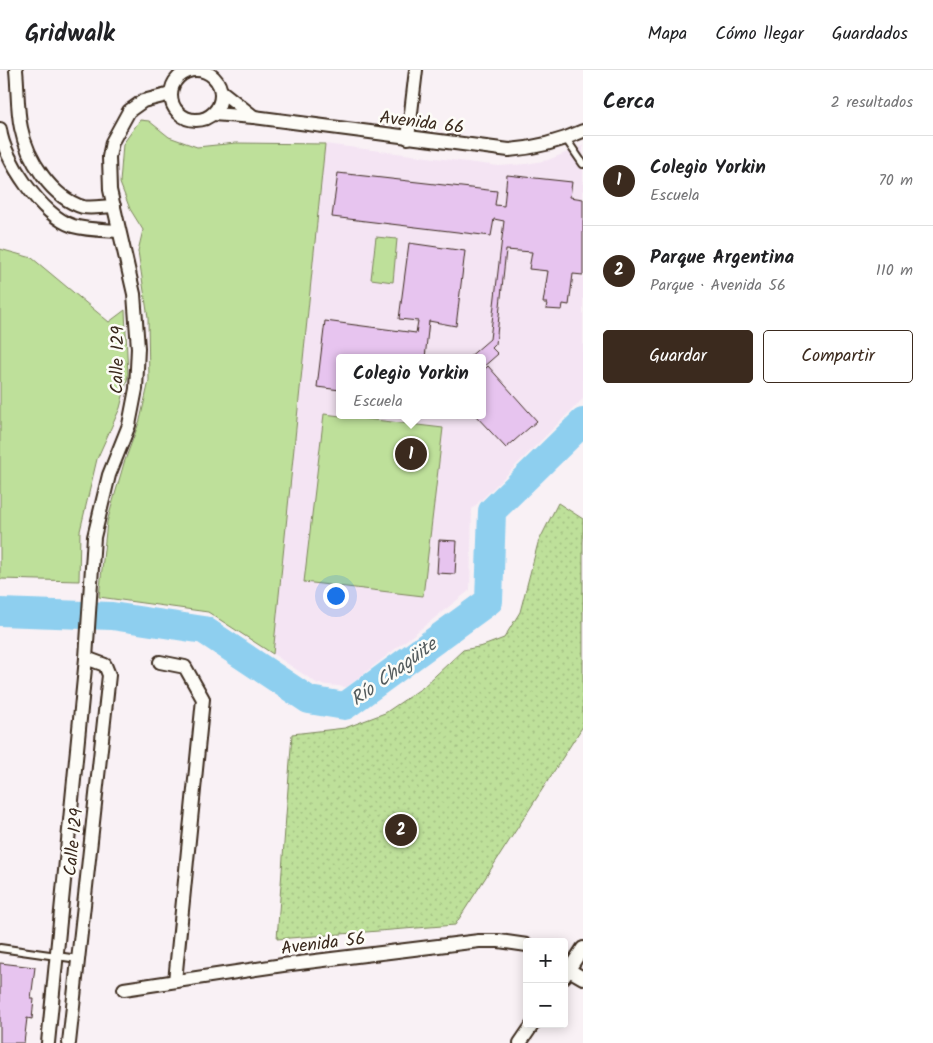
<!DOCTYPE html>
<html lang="es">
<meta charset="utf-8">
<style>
body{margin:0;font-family:Kalam,sans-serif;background:#f6f6f6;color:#202124}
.controls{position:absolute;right:15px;bottom:15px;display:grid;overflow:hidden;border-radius:5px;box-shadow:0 2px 12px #0003}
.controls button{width:45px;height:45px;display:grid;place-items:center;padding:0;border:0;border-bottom:1px solid #e0e0e0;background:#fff;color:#202124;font:25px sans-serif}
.you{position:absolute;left:335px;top:525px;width:18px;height:18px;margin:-12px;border:4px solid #fff;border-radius:50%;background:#1a73e8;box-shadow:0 0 0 8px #1a73e833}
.badge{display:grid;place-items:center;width:32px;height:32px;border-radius:50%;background:#3b2a1e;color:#fff;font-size:16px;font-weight:700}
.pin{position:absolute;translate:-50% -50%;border:2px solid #fff;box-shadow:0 1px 5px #0006}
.popup{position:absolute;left:336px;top:284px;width:150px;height:65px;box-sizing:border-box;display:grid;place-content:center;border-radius:5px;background:#fff;filter:drop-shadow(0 1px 4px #0005);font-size:16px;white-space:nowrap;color:#757577}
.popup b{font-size:19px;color:#202124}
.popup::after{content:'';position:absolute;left:50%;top:100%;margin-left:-10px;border:10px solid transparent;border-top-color:#fff}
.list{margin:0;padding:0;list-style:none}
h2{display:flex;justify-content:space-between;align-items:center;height:65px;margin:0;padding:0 20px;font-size:21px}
h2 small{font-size:16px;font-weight:400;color:#757577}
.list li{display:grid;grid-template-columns:32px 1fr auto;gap:15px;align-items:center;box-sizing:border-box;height:90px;padding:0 20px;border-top:1px solid #e0e0e0}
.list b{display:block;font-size:19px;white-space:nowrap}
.list p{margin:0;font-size:16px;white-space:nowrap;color:#757577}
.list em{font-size:16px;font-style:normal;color:#757577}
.actions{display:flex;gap:10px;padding:15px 20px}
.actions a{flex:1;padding:11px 0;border:1px solid #3b2a1e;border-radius:5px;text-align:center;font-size:18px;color:#3b2a1e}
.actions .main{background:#3b2a1e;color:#fff}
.map{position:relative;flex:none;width:583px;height:973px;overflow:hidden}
header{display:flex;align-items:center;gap:30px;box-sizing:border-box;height:70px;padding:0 25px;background:#fff;border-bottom:1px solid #e0e0e0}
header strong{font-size:24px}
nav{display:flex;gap:28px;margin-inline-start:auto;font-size:18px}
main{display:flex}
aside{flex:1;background:#fff}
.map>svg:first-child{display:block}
.built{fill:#f4e4f3;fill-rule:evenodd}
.grass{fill:#bee09a;stroke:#7c855c}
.park{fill:url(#park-dots);stroke:#7c855c}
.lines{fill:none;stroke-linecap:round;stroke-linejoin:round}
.river{stroke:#8ecfef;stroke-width:28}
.building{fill:#e7c4ef;stroke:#3b2a1e}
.service-casing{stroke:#3b2a1e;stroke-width:10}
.minor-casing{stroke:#3b2a1e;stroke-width:16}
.service{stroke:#fdfcf7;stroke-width:6}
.minor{stroke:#fdfcf7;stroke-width:12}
.labels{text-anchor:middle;stroke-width:5;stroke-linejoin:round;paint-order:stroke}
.street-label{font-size:18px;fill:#3b2a1e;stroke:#fdfcf7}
.water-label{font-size:19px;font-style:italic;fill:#545c5d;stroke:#fdfcf7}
</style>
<header>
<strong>Gridwalk</strong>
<nav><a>Mapa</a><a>Cómo llegar</a><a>Guardados</a></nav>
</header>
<main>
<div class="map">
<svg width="583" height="973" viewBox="0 0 583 973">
<defs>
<pattern id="park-dots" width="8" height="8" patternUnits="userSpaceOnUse" patternTransform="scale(1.25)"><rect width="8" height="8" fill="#bee09a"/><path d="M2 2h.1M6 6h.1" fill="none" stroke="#a4c084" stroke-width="1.8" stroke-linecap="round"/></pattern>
</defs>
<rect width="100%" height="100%" fill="#f9f1f5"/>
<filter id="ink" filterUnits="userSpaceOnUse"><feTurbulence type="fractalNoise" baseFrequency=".02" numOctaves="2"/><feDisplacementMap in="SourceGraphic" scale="10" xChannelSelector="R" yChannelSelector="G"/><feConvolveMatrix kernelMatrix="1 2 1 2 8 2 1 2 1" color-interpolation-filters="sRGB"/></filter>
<g filter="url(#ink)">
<path class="built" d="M325,74l174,22 27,-2 22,-4 35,-14v253l-111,110 -2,81 -123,97 -29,-3 -45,-30zM340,288h142v57h-142z"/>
<g class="grass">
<path d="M140,50l9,1 20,16 28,10 39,-4 89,1 -52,510 -65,-42 -109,-15 8,-75 17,-59 16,-43 9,-39 -1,-63 -10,-67 5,-21 -13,-21 -10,-26 3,-39z"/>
<path d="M376,167l21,2 -4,43 -22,-3z"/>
<path d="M0,179l32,9 77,64 16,-12 3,66 -8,32 -23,51 -17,72 -1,50 -79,-2z"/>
<path d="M324,344l119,14 -20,168 -119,-14z"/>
</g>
<path class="park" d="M558,433l25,16v207l-128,199 -178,14 15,-205 53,-6 40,-15 37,-25 41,-38 20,-4 21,-8 16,-26 18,-69z"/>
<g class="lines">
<path class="river" d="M0,542l112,4 92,14 105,70 36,6 144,-105 3,-90 91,-89"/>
</g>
<g class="building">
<path d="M338,103l159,18 -2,14 9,1 3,-31 65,7 -2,15 13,2v76l-10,-1 -4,31 -6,-1 -1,6 -16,-1 1,-6h-4l5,-32 -19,-2 3,-17 -26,-2 -10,94 -4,4 6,6 -16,14v-10h-14l22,-19 14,-118 -10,-2 -3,17 -159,-19z"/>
<path d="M409,173l56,8 -9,75 -27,-5 -4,37h-85v32l-23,-3 8,-66 91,12 2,-12 -19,-2z"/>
<path d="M488,296l49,55 -31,27 -31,-33h7v-43z"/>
<path d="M439,470l18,1 -2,33 -18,-1z"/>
<path d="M0,893l35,4 -4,32h3l-2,20 -5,-1 -3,25h-24z"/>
</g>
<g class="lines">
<g class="service-casing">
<g id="service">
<path d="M566,69l17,25"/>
<path d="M0,878l78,11"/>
</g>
</g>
<g class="minor-casing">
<g id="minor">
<path d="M16,0c2,19 1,40 5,58 6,31 31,70 62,79 9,2 22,-1 31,-1"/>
<circle cx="196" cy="25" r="25"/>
<path d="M221,21l33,26"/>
<path d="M213,44l41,3 255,33c25,-2 50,-8 74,-19"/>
<path d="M0,59c3,30 43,88 73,97 14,4 32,4 46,5"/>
<path d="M408,68l8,-68"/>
<path d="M160,592l25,5 18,32 -28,282"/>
<path d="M564,897l19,11"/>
<path d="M564,907l19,-29"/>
<path d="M124,919l159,-24 196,-24h20l28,4"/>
<path d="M48,973l38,-385 8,-121 15,-62 20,-50 7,-36 2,-41 -4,-54 -24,-104 -1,-33 3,-15 17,-31 14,-10 28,-7"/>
<path d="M69,973l40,-368 -4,-10 -19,-7"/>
<path d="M520,973l13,-19"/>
</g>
</g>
<use href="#service" class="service"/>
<use href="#minor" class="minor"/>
</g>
</g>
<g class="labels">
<g class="street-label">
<text transform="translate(422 52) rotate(7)" y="6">Avenida 66</text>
<text transform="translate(117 290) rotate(-89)" y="6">Calle 129</text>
<text transform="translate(73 772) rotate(-84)" y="6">Calle 129</text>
<text transform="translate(323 873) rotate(-7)" y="6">Avenida 56</text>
</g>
<g class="water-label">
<text transform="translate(393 601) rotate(-36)" y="7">Río Chagüite</text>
</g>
</g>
</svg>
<div class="controls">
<button>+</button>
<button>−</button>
</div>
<div class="you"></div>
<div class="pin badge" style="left:411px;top:384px">1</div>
<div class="popup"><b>Colegio Yorkin</b>Escuela</div>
<div class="pin badge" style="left:401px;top:760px">2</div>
</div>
<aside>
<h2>Cerca<small>2 resultados</small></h2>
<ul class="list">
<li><span class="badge">1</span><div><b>Colegio Yorkin</b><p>Escuela</p></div><em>70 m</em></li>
<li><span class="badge">2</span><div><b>Parque Argentina</b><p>Parque · Avenida 56</p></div><em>110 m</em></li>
</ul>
<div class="actions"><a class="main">Guardar</a><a>Compartir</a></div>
</aside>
</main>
